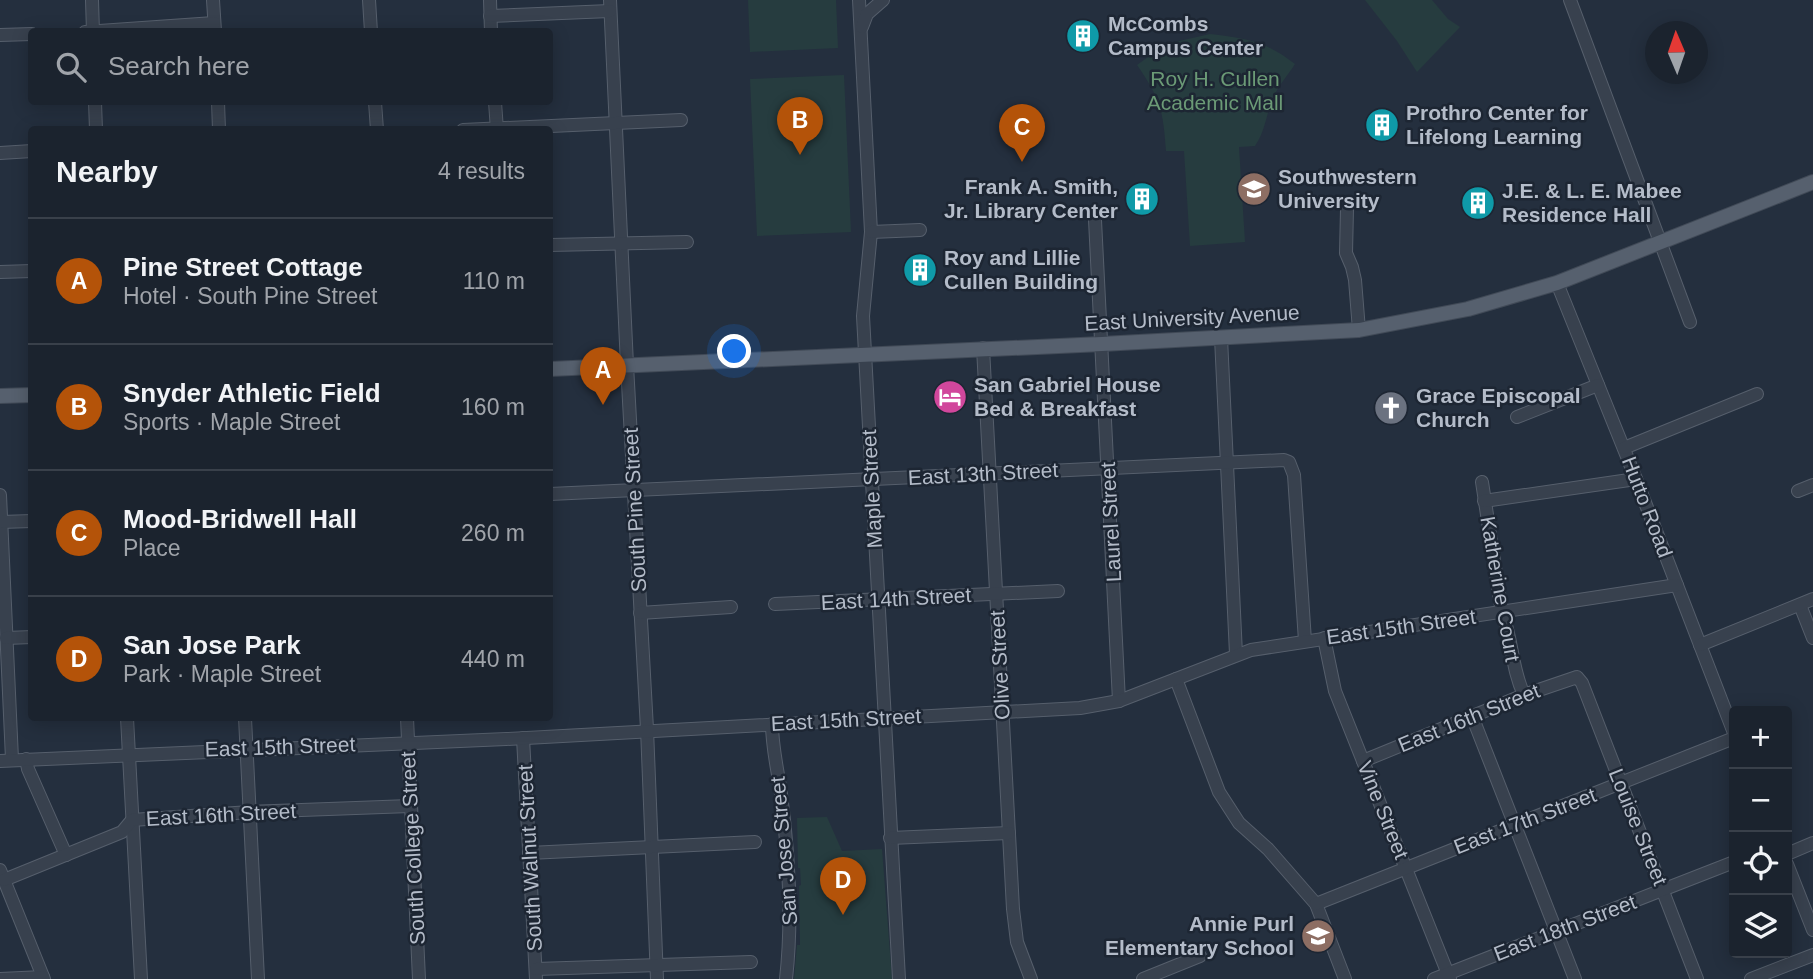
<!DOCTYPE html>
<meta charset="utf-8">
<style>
body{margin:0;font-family:Helvetica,sans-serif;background:#282f3a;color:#f1f3f6}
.controls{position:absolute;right:21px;bottom:21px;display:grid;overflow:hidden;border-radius:7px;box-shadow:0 4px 18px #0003}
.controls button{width:63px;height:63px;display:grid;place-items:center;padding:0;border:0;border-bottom:2px solid #39404a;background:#1b232e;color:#f1f3f6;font:35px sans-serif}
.compass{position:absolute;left:1645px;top:21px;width:63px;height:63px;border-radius:50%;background:#1b232e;box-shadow:0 4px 18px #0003;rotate:358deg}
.you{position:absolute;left:735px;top:352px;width:24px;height:24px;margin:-18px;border:5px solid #fff;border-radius:50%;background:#1a73e8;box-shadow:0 0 0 10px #1a73e833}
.badge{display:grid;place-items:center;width:46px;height:46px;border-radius:50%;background:#b45309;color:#fff;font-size:23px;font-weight:700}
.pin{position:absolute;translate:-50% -58px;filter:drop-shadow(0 2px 4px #0008)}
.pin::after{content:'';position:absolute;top:37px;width:24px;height:21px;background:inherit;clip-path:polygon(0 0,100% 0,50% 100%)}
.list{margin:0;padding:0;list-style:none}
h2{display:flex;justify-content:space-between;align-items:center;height:91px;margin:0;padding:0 28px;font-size:30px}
h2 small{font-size:23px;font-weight:400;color:#a0a4aa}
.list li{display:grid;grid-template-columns:46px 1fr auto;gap:21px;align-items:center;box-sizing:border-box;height:126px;padding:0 28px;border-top:2px solid #39404a}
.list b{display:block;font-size:26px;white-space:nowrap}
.list p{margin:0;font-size:23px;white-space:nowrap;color:#a0a4aa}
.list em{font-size:23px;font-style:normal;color:#a0a4aa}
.icon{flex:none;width:38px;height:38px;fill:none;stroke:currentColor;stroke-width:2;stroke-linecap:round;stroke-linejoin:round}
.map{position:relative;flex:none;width:1813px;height:979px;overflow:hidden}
.search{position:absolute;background:#1b232e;box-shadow:0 4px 18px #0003;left:28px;top:28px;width:525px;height:77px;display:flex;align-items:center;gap:18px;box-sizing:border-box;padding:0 24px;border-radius:7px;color:#a0a4aa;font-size:26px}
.panel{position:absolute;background:#1b232e;box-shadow:0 4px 18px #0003;left:28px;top:126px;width:525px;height:595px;border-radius:7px}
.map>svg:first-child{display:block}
.green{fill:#263c3f}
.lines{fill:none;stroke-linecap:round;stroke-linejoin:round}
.minor-casing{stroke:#565f6c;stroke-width:14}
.major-casing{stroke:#414a57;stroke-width:16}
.minor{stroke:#38414e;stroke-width:12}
.major{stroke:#56606e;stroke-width:14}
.labels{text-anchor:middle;stroke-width:5;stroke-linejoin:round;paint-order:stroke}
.poi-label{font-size:21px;font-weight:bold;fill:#b4bcc9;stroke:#1d2633;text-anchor:start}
.park-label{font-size:21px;fill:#6b9a76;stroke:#1d2633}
.street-label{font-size:21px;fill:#b4bcc9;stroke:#1d2633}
</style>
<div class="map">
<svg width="1813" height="979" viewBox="0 0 1813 979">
<rect width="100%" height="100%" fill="#242f3e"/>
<g class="green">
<path d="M748,0h88l2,48 -88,4z"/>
<path d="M1365,0h67l16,19 12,8 -43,45 -20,-31z"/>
<path d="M1210,34c35,4 56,7 85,30 -7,11 -17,22 -22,34 -7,17 -8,34 -18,48l-16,1 6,95 -55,4 -6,-95h-18c-3,-41 -5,-51 -29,-86l29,-21z"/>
<path d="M844,75l7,157 -94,4 -7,-157z"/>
<path d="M827,817l15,34 40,-2 10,130h-98l3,-34h3l-1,-59 2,-1 -1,-17h-2l-1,-50z"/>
</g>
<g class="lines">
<g class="minor-casing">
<g id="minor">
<path d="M92,0l1,32"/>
<path d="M213,0l2,31"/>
<path d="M369,0l2,32"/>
<path d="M490,0l1,32"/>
<path d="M610,0l17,365 20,364 10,250"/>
<path d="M859,0l12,232 -8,84 36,663"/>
<path d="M1570,0l120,322"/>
<path d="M490,16l120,-5"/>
<path d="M862,27l5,-13 16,-14"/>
<path d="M85,32l129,-9"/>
<path d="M0,35l32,-1"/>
<path d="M95,102l1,28"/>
<path d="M218,102l1,28"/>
<path d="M375,102l2,28"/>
<path d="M495,102l2,28"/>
<path d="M463,130l218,-10"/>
<path d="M0,153l32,-2"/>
<path d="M1347,209l-1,44 6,14 3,13 4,50"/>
<path d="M1095,220l24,481"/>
<path d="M871,232l49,-2"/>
<path d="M550,245l137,-3"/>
<path d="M0,272l32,-1"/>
<path d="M1557,283l79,196 98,254"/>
<path d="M1221,338l15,316"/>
<path d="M983,348l30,561 4,33 14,37"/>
<path d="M1517,417l81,-32"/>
<path d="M1624,448l133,-54"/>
<path d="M1482,482l20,131c11,28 9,54 22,82"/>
<path d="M1798,491l15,-6"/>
<path d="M550,494l734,-34 5,2 5,13 11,166"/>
<path d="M0,495l12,264"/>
<path d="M1484,501l152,-22"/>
<path d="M1,522l31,-1"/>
<path d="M775,604l283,-13"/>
<path d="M1800,605l13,33"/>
<path d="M640,613l91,-6"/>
<path d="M6,638l26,-1"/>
<path d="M1324,638l11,53 115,288"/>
<path d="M1700,645l113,-46"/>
<path d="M1176,679l43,113 20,31 29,26 48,55 29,75"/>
<path d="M1472,716l103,263"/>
<path d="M127,718l14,261"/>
<path d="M245,718l13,261"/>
<path d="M407,718l12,261"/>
<path d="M772,724c0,24 6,47 9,70 8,62 12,123 5,185"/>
<path d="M523,738l13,241"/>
<path d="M26,759l2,10 38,86"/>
<path d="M0,761l506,-22 574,-31 39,-7 132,-51 426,-65"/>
<path d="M1363,761l161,-66 53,-18 5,6 115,296"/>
<path d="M890,838l119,-5"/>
<path d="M529,853l226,-11"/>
<path d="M1787,854l26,-11"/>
<path d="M1787,864l26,66"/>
<path d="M0,870l44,109"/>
<path d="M4,880l118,-48 10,-12 118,-8 160,-6"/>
<path d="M1316,904l418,-166"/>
<path d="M536,969l215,-7"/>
<path d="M0,979l43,-2"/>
<path d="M1143,979l57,-23"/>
<path d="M1434,979l300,-117"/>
<path d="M1751,979l62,-24"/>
</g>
</g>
<g class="major-casing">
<g id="major">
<path d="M550,369l552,-25 257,-14 109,-21 89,-26 256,-101"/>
<path d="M0,396l32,-1"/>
</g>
</g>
<use href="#minor" class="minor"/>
<use href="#major" class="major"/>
</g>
<defs>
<g id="building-disc" transform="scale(1.75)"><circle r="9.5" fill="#0f9aa8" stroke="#1d2633"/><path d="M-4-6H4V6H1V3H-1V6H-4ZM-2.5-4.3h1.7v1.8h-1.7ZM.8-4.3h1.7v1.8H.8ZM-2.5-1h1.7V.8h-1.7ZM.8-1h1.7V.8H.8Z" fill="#fff"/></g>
<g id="university-disc" transform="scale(1.75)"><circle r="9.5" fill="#8d6e63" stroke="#1d2633"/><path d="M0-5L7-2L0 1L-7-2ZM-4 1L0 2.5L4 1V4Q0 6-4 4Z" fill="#fff"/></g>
<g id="hotel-disc" transform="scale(1.75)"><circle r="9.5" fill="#d1479c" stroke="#1d2633"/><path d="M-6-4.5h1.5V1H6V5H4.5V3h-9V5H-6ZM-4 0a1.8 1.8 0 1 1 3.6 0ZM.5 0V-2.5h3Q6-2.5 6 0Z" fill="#fff"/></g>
<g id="church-disc" transform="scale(1.75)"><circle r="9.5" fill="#6b7280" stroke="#1d2633"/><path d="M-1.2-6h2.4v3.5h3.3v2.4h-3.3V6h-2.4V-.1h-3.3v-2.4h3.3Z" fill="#fff"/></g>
<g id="school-disc" transform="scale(1.75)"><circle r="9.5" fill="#8d6e63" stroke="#1d2633"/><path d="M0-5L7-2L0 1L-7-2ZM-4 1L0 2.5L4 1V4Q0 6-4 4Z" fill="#fff"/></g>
</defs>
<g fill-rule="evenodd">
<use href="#building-disc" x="1083" y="36"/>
<use href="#building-disc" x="1382" y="125"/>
<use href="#university-disc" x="1254" y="189"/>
<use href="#building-disc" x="1142" y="199"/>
<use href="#building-disc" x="1478" y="203"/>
<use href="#building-disc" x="920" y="270"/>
<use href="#hotel-disc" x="950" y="397"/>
<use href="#church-disc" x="1391" y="408"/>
<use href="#school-disc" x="1318" y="936"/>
</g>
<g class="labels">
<g class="poi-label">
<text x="1108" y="31">McCombs<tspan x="1108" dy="24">Campus Center</tspan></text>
<text x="1406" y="120">Prothro Center for<tspan x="1406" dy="24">Lifelong Learning</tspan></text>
<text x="1278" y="184">Southwestern<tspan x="1278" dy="24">University</tspan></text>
<text x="1118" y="194" text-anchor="end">Frank A. Smith,<tspan x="1118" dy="24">Jr. Library Center</tspan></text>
<text x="1502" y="198">J.E. &amp; L. E. Mabee<tspan x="1502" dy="24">Residence Hall</tspan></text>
<text x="944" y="265">Roy and Lillie<tspan x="944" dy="24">Cullen Building</tspan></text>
<text x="974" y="392">San Gabriel House<tspan x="974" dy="24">Bed &amp; Breakfast</tspan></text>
<text x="1416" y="403">Grace Episcopal<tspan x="1416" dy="24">Church</tspan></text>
<text x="1294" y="931" text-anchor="end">Annie Purl<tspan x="1294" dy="24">Elementary School</tspan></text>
</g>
<g class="park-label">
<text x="1215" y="86">Roy H. Cullen<tspan x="1215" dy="24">Academic Mall</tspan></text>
</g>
<g class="street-label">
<text transform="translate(1192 318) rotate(-3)" y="7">East University Avenue</text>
<text transform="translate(983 474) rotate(-3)" y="7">East 13th Street</text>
<text transform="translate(872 489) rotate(-93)" y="7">Maple Street</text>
<text transform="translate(1647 507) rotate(69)" y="7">Hutto Road</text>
<text transform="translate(635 510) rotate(-93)" y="7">South Pine Street</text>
<text transform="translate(1111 522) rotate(-93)" y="7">Laurel Street</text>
<text transform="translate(1500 589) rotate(80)" y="7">Katherine Court</text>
<text transform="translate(896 599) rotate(-3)" y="7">East 14th Street</text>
<text transform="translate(1401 627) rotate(-8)" y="7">East 15th Street</text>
<text transform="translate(1000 665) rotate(-93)" y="7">Olive Street</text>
<text transform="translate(1469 718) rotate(-22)" y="7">East 16th Street</text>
<text transform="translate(846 720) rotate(-3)" y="7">East 15th Street</text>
<text transform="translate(280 747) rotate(-2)" y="7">East 15th Street</text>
<text transform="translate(1383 810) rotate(68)" y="7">Vine Street</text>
<text transform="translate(221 815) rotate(-3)" y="7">East 16th Street</text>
<text transform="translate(1525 821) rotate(-21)" y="7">East 17th Street</text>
<text transform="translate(1638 827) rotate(68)" y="7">Louise Street</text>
<text transform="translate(413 848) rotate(-93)" y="7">South College Street</text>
<text transform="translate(784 851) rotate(-95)" y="7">San Jose Street</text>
<text transform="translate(530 858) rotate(-93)" y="7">South Walnut Street</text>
<text transform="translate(1565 928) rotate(-21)" y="7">East 18th Street</text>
</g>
</g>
</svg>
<div class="controls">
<button>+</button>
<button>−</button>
<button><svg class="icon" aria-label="locate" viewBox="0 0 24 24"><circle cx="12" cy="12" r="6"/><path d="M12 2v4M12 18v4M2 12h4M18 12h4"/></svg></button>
<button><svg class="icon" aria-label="layers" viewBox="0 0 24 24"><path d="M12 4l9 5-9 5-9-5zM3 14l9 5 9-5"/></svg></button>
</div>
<svg class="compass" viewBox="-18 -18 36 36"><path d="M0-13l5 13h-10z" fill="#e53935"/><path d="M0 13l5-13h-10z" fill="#a0a4aa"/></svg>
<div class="you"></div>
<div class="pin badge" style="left:603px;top:405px">A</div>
<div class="pin badge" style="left:800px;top:155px">B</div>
<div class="pin badge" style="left:1022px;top:162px">C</div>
<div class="pin badge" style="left:843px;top:915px">D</div>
<div class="search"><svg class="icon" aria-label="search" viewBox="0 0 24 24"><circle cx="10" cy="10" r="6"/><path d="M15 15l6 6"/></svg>Search here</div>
<section class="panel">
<h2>Nearby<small>4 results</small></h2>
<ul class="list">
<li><span class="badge">A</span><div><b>Pine Street Cottage</b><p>Hotel · South Pine Street</p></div><em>110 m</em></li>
<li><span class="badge">B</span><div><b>Snyder Athletic Field</b><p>Sports · Maple Street</p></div><em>160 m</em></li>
<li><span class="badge">C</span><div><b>Mood-Bridwell Hall</b><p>Place</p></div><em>260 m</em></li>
<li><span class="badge">D</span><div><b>San Jose Park</b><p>Park · Maple Street</p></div><em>440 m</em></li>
</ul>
</section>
</div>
